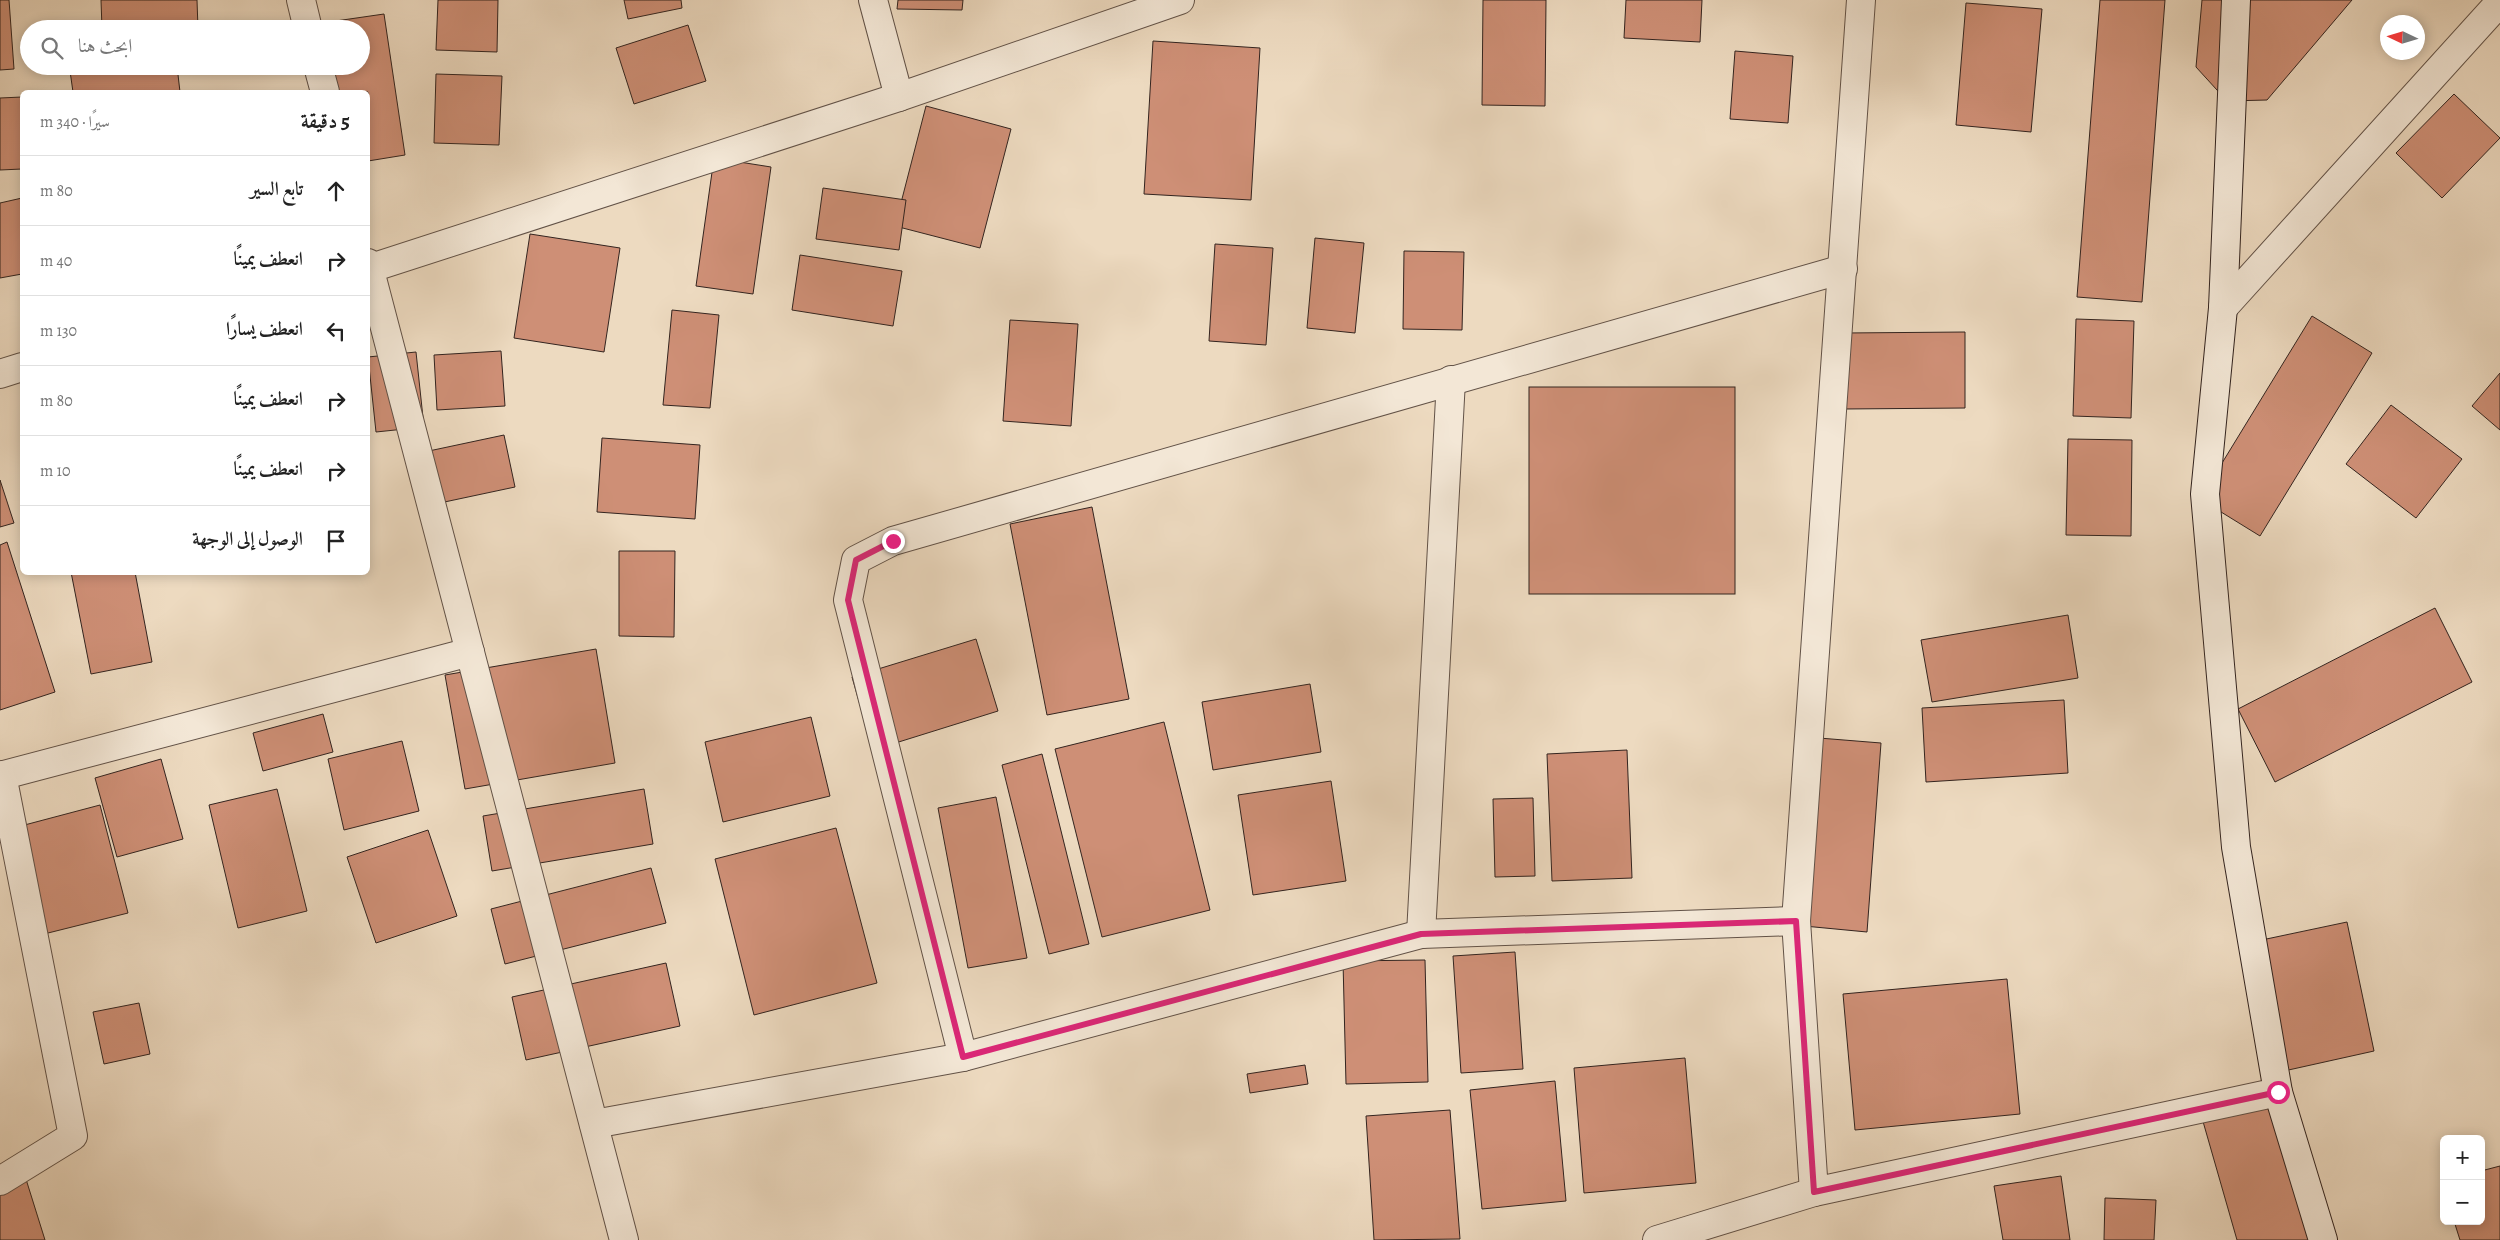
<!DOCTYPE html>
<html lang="ar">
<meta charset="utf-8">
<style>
body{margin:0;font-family:Alegreya,Amiri,serif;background:#f2f2f2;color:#222;direction:rtl}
.controls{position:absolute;right:15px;bottom:15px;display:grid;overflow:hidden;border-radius:8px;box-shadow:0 2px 12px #0003}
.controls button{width:45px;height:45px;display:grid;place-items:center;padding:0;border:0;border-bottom:1px solid #e0e0e0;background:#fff;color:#222;font:25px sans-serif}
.compass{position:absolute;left:2380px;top:15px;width:45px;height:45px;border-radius:50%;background:#fff;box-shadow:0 2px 12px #0003;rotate:274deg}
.stop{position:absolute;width:15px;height:15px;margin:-11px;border:4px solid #db2777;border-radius:50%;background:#fff}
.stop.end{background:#db2777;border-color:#fff;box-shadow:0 1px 5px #0008}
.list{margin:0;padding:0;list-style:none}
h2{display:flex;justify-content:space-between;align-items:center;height:65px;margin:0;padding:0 20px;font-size:21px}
h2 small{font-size:16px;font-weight:400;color:#767676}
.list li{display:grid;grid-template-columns:32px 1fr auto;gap:15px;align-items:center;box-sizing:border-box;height:70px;padding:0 20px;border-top:1px solid #e0e0e0}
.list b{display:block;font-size:19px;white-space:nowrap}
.list em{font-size:16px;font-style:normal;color:#767676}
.icon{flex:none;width:28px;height:28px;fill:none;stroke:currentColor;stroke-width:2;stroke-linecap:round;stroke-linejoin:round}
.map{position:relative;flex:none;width:2500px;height:1240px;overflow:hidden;direction:ltr}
.search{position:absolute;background:#fff;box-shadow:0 2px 12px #0003;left:20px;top:20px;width:350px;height:55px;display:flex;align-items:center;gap:12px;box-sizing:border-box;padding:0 18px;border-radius:28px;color:#767676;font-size:19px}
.panel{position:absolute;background:#fff;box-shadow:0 2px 12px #0003;left:20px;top:90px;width:350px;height:485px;border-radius:8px;direction:rtl}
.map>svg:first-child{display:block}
.building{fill:#ce8f76;stroke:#33241f}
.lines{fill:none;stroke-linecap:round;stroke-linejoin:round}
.street-casing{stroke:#625247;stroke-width:30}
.secondary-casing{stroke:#33241f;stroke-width:30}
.street{stroke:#f3e7d6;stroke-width:28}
.secondary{stroke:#f3e7d6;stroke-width:28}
.route{stroke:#db2777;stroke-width:6}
</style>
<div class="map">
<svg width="2500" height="1240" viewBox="0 0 2500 1240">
<rect width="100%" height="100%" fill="#eddac0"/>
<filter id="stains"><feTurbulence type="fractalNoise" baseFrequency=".004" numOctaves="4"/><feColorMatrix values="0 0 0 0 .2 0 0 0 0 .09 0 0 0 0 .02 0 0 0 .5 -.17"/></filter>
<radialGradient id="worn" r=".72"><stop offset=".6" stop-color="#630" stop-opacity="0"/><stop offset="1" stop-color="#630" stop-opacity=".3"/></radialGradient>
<g class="building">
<path d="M0,0h9l5,69 -14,1z"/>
<path d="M101,0h96l1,29h-96z"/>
<path d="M438,0h60l-1,52 -61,-2z"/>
<path d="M624,0h57l1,8 -54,11z"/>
<path d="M898,0h65l-1,10 -65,-1z"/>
<path d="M1483,0h63l-1,106 -63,-1z"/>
<path d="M1626,0h76l-2,42 -76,-4z"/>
<path d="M2100,0h65l-23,302 -65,-5z"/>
<path d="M2202,0h150l-85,100 -40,1 -31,-34z"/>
<path d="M1966,3l76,6 -11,123 -75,-7z"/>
<path d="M384,14l21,141 -37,6v-69h-43l-4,-26h40v-37h-45l-1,-5z"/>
<path d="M688,25l18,56 -72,23 -18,-56z"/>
<path d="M1153,41l107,7 -9,152 -107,-6z"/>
<path d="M1735,51l58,5 -5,67 -58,-4z"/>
<path d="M108,66h69l3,26h-107l-3,-21z"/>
<path d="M436,74l66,2 -3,69 -65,-2z"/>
<path d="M2454,94l46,44 -58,60 -46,-45z"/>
<path d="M22,97v72l-22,1v-72z"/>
<path d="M926,106l85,23 -31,119 -85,-22z"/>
<path d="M714,158l57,9 -18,127 -57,-8z"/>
<path d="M823,188l83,12 -7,50 -83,-11z"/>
<path d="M22,198v76l-22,4v-75z"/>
<path d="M530,234l90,14 -16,104 -90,-14z"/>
<path d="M1315,238l49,5 -9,90 -48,-5z"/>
<path d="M1215,244l58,4 -7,97 -57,-4z"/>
<path d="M1404,251l60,1 -2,78 -59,-1z"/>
<path d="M800,255l102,16 -9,55 -101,-16z"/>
<path d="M672,310l47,5 -9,93 -47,-3z"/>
<path d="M2312,316l60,37 -112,183 -60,-37z"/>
<path d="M2076,319l58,2 -3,97 -58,-2z"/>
<path d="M1010,320l68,4 -7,102 -68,-5z"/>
<path d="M1965,332v76l-121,1v-76z"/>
<path d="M501,351l4,55 -68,4 -3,-55z"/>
<path d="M416,352l8,75 -48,5 -8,-75z"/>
<path d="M2500,373v57l-28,-24z"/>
<rect x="1529" y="387" width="206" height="207"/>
<path d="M2391,405l71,54 -46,59 -70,-54z"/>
<path d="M504,435l11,52 -94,20 -11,-52z"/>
<path d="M602,438l98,7 -5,74 -98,-7z"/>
<path d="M2068,439l64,1 -1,96 -65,-1z"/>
<path d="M0,480l14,43 -14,4z"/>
<path d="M1092,507l37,192 -82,16 -37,-191z"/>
<path d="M7,542l48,150 -55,18v-165z"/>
<path d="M619,551h56l-1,86 -55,-1z"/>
<path d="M71,572h64l17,90 -61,12z"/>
<path d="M2435,608l37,74 -197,100 -37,-73z"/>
<path d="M2068,615l10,63 -146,24 -11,-62z"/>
<path d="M976,639l22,72 -125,39 -21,-73z"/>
<path d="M596,649l19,114 -150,26 -20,-114z"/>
<path d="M1310,684l11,68 -108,18 -11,-68z"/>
<path d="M2064,700l4,73 -142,9 -4,-74z"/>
<path d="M323,714l10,38 -70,19 -10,-38z"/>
<path d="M811,717l19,79 -107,26 -18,-80z"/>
<path d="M1164,722l46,188 -108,27 -47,-188z"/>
<path d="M1819,738l62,5 -14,189 -63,-6z"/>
<path d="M402,741l17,70 -75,19 -16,-71z"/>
<path d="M1627,750l5,128 -80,3 -5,-127z"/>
<path d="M1042,754l47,190 -40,10 -47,-189z"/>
<path d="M161,759l22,80 -66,18 -22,-79z"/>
<path d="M1331,781l15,100 -93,14 -15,-100z"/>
<path d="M277,789l30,122 -69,17 -29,-123z"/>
<path d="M644,789l9,55 -161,27 -9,-55z"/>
<path d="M996,797l31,161 -59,10 -30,-160z"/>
<path d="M1533,798l2,78 -40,1 -2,-78z"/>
<path d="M100,805l28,108 -84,21 -27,-107z"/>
<path d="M836,828l41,155 -123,32 -39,-156z"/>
<path d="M428,830l29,86 -81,27 -29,-86z"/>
<path d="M651,868l15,55 -161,41 -14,-55z"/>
<path d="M2347,922l27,129 -90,20 -27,-130z"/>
<path d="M1515,952l8,117 -62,4 -8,-117z"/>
<path d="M1425,960l3,122 -82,2 -3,-123z"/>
<path d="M666,963l14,63 -154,34 -14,-63z"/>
<path d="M2007,979l13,135 -165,16 -12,-136z"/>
<path d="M139,1003l11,51 -46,10 -11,-52z"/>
<path d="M1685,1058l11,125 -112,10 -10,-125z"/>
<path d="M1305,1065l3,19 -58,9 -3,-19z"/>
<path d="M1555,1081l11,120 -84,8 -12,-119z"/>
<path d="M2292,1093l41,147h-96l-35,-122z"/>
<path d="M1450,1110l10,129 -86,1 -8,-124z"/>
<path d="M2500,1166v74h-40l-6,-19h27v-50z"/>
<path d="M25,1176l20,64h-45v-56z"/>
<path d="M2061,1176l9,64h-67l-9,-54z"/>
<path d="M2105,1198l51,2 -2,40h-50z"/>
</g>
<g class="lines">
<g class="street-casing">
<g id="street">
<path d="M301,0l7,29"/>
<path d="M873,0l26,97"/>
<path d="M1861,0l-65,921 18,271 464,-100"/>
<path d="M318,66l7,26"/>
<path d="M368,263l256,977"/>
<path d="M368,269l531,-172 281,-97"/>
<path d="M2223,308l277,-306"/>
<path d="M0,374l22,-7"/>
<path d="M0,776l470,-124"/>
<path d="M1421,934l30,-554"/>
<path d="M963,1057l-115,-457 8,-40 37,-19 950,-272"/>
<path d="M594,1124l369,-67 458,-123 375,-13"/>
<path d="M0,1181l73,-45 -71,-361"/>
<path d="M1657,1240l157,-48"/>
</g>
</g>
<g class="secondary-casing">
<path id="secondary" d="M2236,0l-13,308 -18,186 31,353 42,245 45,148"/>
</g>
<use href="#street" class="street"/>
<use href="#secondary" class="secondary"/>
</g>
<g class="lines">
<path class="route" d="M893,541l-37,19 -8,40 115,457 458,-123 375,-13 18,271 464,-100"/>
</g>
<rect width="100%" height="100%" filter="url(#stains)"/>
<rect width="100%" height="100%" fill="url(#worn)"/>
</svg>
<div class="controls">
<button>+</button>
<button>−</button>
</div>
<svg class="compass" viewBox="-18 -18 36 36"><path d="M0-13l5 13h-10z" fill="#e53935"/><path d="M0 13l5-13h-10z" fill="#767676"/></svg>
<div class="stop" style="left:2278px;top:1092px"></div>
<div class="stop end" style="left:893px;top:541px"></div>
<div class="search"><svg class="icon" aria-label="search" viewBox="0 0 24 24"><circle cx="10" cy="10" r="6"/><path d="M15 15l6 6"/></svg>ابحث هنا</div>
<section class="panel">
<h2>5 دقيقة<small>سيرًا · 340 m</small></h2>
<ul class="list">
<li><svg class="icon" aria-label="ahead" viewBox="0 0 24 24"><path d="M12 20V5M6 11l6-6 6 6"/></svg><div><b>تابع السير</b></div><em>80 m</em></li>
<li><svg class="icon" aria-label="right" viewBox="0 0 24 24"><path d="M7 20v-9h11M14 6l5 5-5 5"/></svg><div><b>انعطف يمينًا</b></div><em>40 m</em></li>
<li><svg class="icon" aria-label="left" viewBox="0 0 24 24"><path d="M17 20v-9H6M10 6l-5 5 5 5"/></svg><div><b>انعطف يسارًا</b></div><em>130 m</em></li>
<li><svg class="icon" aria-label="right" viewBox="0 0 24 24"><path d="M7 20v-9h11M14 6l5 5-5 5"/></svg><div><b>انعطف يمينًا</b></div><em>80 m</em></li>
<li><svg class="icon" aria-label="right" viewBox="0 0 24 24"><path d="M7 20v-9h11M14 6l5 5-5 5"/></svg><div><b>انعطف يمينًا</b></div><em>10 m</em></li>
<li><svg class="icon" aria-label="arrive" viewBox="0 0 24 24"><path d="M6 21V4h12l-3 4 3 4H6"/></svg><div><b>الوصول إلى الوجهة</b></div></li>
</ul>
</section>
</div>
